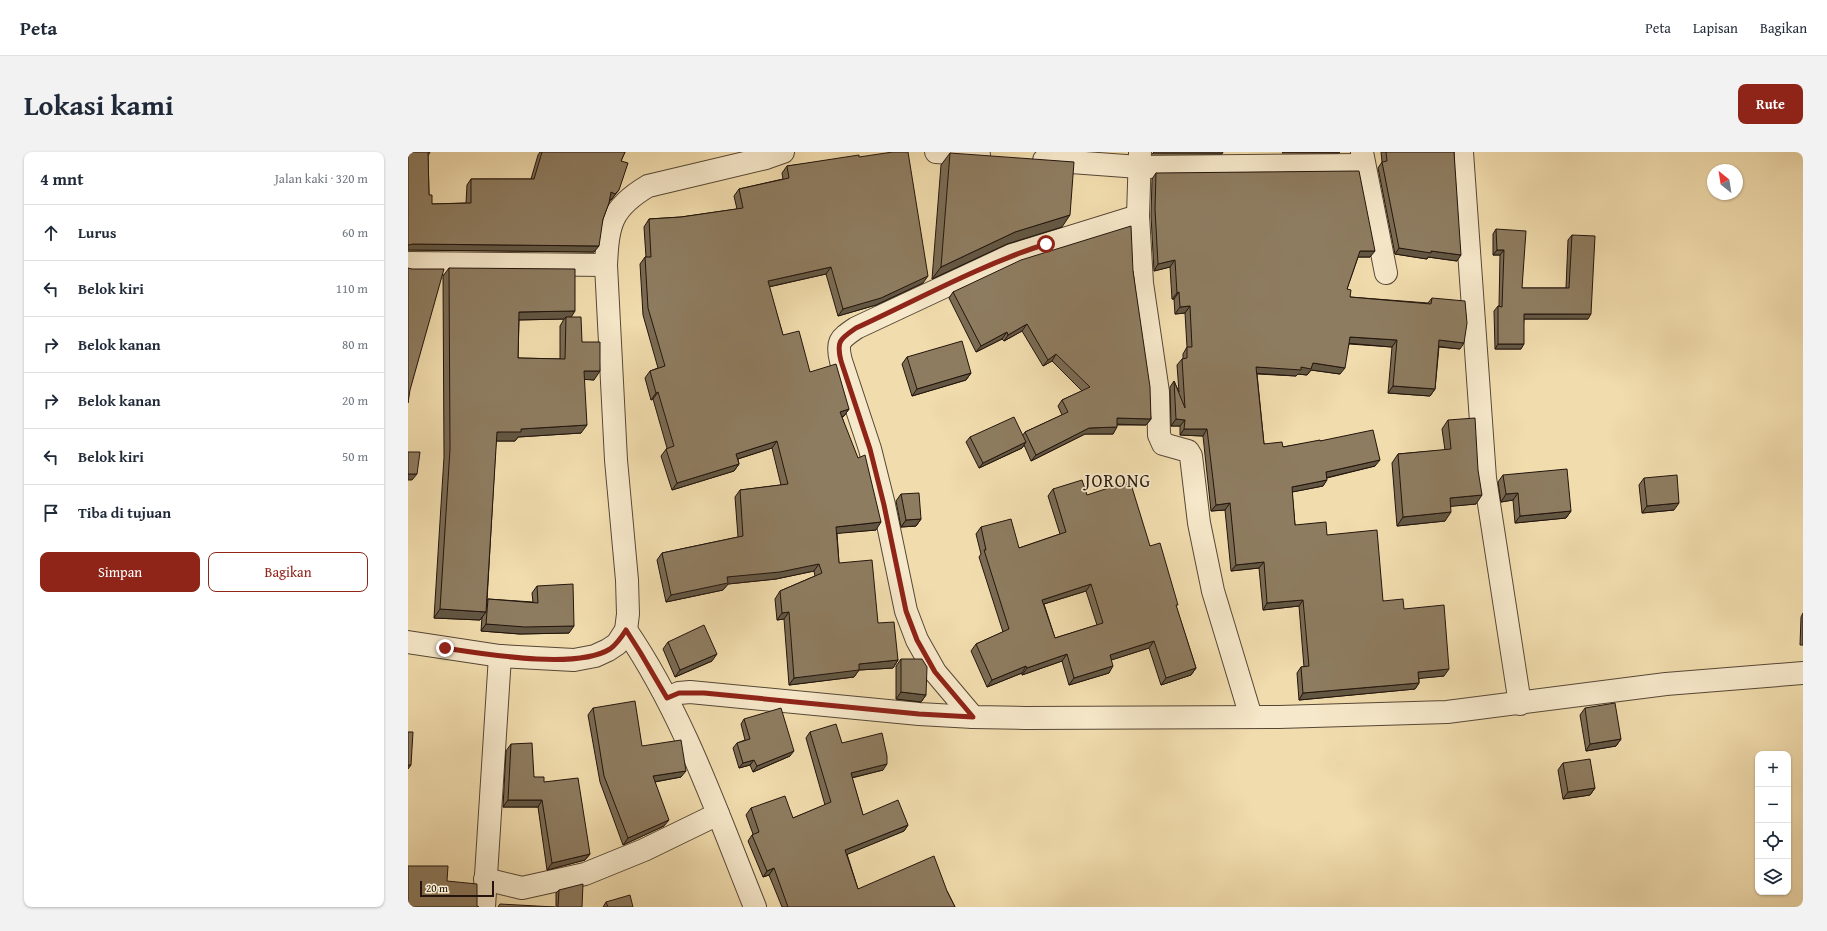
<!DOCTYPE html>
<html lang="id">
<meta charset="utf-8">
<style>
body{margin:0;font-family:"Gentium Book Plus",serif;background:#f2f2f3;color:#1f2937}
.controls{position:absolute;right:12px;bottom:12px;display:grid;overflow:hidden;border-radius:8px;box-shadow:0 1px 3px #0004}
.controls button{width:36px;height:36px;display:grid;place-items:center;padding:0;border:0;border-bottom:1px solid #e0e1e3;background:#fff;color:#1f2937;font:20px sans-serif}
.compass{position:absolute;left:1299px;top:12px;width:36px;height:36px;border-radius:50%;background:#fff;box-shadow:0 1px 3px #0004;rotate:330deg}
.scale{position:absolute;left:12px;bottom:10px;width:74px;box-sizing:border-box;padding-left:4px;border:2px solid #23150d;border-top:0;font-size:11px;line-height:14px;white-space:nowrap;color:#23150d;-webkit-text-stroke:3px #f6e8ca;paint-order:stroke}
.stop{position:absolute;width:12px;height:12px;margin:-9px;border:3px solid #8f2418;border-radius:50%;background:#fff}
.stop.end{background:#8f2418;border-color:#fff;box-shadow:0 1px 4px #0008}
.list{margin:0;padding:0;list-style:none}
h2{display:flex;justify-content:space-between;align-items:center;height:52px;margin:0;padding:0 16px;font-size:17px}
h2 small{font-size:13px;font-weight:400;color:#747a83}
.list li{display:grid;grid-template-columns:26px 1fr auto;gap:12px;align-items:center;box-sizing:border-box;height:56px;padding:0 16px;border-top:1px solid #e0e1e3}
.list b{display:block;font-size:15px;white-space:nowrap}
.list em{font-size:13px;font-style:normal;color:#747a83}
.actions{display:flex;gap:8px;padding:12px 16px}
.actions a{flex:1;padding:9px 0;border:1px solid #8f2418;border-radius:8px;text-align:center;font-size:14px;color:#8f2418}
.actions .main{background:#8f2418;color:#fff}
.icon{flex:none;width:22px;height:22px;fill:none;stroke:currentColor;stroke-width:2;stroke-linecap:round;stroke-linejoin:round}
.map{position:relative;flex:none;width:1395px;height:755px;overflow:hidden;border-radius:8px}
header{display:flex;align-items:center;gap:24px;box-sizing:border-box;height:56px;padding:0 20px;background:#fff;border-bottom:1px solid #e0e1e3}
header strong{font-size:19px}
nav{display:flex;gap:22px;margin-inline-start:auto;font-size:14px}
.intro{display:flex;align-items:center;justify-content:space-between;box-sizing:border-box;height:96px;padding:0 24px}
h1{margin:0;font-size:28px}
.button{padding:10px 18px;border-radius:8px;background:#8f2418;color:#fff;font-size:14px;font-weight:700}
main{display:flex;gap:24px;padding:0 24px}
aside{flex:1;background:#fff;border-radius:8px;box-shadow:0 1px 3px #0004}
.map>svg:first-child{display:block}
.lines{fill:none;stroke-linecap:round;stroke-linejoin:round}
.minor-casing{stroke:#564735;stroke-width:24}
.tertiary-casing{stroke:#564735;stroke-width:24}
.minor{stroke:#f6e8ca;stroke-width:22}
.tertiary{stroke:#f6e8ca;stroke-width:22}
.wall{fill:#7a6b53;stroke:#23150d;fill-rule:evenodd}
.shaded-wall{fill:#635743;stroke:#23150d}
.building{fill:#8e7c60;stroke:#23150d;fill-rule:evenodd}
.route{stroke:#8f2418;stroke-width:5}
.labels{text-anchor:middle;stroke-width:3.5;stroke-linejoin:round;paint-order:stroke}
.quarter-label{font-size:18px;letter-spacing:1px;fill:#23150d;stroke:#f6e8ca}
</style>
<header>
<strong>Peta</strong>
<nav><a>Peta</a><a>Lapisan</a><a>Bagikan</a></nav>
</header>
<div class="intro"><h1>Lokasi kami</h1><a class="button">Rute</a></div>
<main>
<aside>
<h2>4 mnt<small>Jalan kaki · 320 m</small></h2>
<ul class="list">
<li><svg class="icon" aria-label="ahead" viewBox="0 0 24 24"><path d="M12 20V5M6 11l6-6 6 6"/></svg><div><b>Lurus</b></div><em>60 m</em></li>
<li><svg class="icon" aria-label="left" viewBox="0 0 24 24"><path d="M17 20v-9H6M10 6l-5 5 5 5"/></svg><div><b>Belok kiri</b></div><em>110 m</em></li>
<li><svg class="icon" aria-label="right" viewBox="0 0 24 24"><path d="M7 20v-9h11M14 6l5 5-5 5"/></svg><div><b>Belok kanan</b></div><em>80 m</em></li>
<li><svg class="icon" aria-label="right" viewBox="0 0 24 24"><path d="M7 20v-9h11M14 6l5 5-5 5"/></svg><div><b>Belok kanan</b></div><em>20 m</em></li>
<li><svg class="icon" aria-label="left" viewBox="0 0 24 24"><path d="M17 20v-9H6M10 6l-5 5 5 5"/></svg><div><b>Belok kiri</b></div><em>50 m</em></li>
<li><svg class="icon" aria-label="arrive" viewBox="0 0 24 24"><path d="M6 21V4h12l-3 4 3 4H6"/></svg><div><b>Tiba di tujuan</b></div></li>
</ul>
<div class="actions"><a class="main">Simpan</a><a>Bagikan</a></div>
</aside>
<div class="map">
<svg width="1395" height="755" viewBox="0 0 1395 755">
<rect width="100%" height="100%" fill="#f1dcad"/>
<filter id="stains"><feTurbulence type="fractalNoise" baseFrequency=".005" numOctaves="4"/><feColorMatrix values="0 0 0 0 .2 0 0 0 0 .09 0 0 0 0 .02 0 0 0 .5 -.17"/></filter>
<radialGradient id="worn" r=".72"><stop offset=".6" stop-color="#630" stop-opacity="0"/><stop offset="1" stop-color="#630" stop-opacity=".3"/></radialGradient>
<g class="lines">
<g class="minor-casing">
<g id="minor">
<path d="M528,0l43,3"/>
<path d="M732,0l-2,64 4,67 16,109 1,43 4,9 25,7 3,5 8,67 14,68 38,126"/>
<path d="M954,0l24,121"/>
<path d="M1054,0l23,326 35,226"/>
<path d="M636,8l95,7 225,-2"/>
<path d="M0,111l198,2"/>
<path d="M565,565l-38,-45 -18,-32 -11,-29 -22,-106 -14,-56 -29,-88c-5,-20 -1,-22 15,-33l156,-73 126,-39"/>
<path d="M77,727l37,9 63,-14 59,-24 74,-36"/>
<path d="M76,755l16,-251"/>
</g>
</g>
<g class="tertiary-casing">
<g id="tertiary">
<path d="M218,478c58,85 91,183 129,277"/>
<path d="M0,490l92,14 74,4 21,-4 13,-6 9,-6 9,-14 2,-16 -1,-34 -11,-120 -10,-195c2,-41 5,-57 42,-79l118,-28 17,-6"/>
<path d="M259,546l12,-5 11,-1 229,22 54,3 52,1 254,-1 168,-5 219,-28 137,-11"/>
</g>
</g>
<use href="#minor" class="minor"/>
<use href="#tertiary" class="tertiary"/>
</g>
<g class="wall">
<path d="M0,0h22l-2,4 1,39 3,9 34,-1 1,-18 4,-6h60l7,-24 2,-3h85l-4,9 -7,35 -3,4h-1l-7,19 -9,33 -186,-2z"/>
<path d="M973,0h73l3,109 -29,-4 -1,2 -32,-5 -17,-86 4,-6z"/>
<path d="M542,1l112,74 -55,17 -75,35 9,-114z"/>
<path d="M451,5l64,126 -47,22 -38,11 -12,-42 -57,13 14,48 27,37 39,37 -5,7 -2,1 34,113 -39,3 2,30 39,60 20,37 -5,8 -34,2 -5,7 -65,8 -5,-66 -7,1 -2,-21 5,-8 35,-15 -1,-5 -38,8 -48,5 -5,6 -57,12 -9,-42 5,-7 76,-16 -3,-40 5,-7 41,-5 -9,-37 -34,11 1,5 -5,7 -62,19 -11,-34 6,-8 -14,-49 -2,1 -6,-22 5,-7 8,-3 -15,-53 -3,-51 5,-7h1l-2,-30 5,-8 32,-2 56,-8 -3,-13 5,-7 44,-10 -1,-6 5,-7z"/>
<path d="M748,21l214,84h-12l-11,32 3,8 78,6 4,-5 28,51 -21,-2 -4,42 -5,7 -42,-3 4,-46 -43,-3 -9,30 -29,-4 -4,5 -9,-1 -2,2 -39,-2 7,70 19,3 37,-6 55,25 -48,12 -4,8 -31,6 3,33 32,10 56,66 21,8 40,67 -25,2v5l-4,6 -116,11 -2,-27 4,-6h3l-5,-61 -36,4 -4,-42 -28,3 -6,-61 -14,1 -8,-75 -23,-1v-9h-9l-1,-39 4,-6 5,11 -2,-27 5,-6h1v-5l4,-7 -2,-34 -10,1 -1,-15h-2l-2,-32 -16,4 -3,-55 1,-37z"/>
<path d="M1088,77l26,59h44l2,-48 4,-5 16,84h-64l-3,30h-26l-1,-38 4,-5h1l1,-51h-7v-21z"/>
<path d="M41,116l122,49 11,25 12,38 -10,-1 -3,54 -63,4 -3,4h-19l-9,160 1,-2 45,3 -1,-9 5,-7 32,47 -49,1 -39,-3 1,-14 -2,3 -46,-2 10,-161 -1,-181zM156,167l-4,7v33l-42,-1 1,-38z"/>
<path d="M725,119l18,148 -5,6h-29l-4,9h-28l-54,27 -7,-16 -2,3 -43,20 -13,-26 4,-5 53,-2 2,-3 37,-17 -4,-9 4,-6 20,-9 -30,-30 -9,5 -21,-35 -18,10 -2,-2 -26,13 -27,-54 4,-6z"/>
<path d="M499,205l64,16 -5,7 -54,16 -10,-32z"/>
<path d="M1040,268l28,84 -25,2 -6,15 -48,5 -5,-63 6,-9 47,-4 -3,-21z"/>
<path d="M1095,323l68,36 -5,7 -51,5 -2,-23 -12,2 -3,-20z"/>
<path d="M1236,326l30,32 -32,3 -3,-28z"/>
<path d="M645,337l34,6 63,51 26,60 20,62 -5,7 -30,10 -12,-37 -38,12 -2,13 -40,12 -7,-24 -40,14v-2l-35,14 -16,-36 5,-7 27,-12 -24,-75 2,-3 -5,-20 5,-7 38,21 41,-14 -12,-38zM678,439l11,34 -42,13 -11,-34z"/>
<path d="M493,342l20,25 -5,7 -15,1 -5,-26z"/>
<path d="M1395,461v32h-3l1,-28z"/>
<path d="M260,490l44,19 -37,16 -12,-28z"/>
<path d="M493,507l25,36 -5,7 -25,-3v-33z"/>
<path d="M185,556l88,69 -26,5 9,44 -41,19 -23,-63 -12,-67z"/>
<path d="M1177,556l36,31 -5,7 -30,5 -6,-36z"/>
<path d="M336,567l46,37 -37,16 -3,-7 -11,3 -6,-20 4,-5 8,-3 -4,-16z"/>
<path d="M402,580l32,11 41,27 -31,8 11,37 45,10 -4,6 -57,23 11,35 89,2 8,16h-173l-13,-32 -6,2 -15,-36 4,-6 1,-1 -7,-19 5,-7 42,10 32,-13 -19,-67z"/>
<path d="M103,592l23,33 10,5 46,72 -5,6 -38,10 -9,-63h-35l3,-56z"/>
<path d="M1155,611l32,25 -5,7 -27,4 -5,-29z"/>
<path d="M151,738l23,17h-26v-14z"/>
<path d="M198,750l27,5h-30z"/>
</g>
<g class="shaded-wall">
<path d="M746,0h69l-1,2h-70z"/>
<path d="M875,0h57l-1,1h-57z"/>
<path d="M211,38l-8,10 -5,-1 5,-7z"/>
<path d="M662,63l-8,12 -55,17 -75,35 9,-12 74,-35z"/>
<path d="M5,92l186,2 -5,6 -186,-2v-5z"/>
<path d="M991,96l32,3 30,4 -4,6 -29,-4 -1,2 -32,-5z"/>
<path d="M1089,98h7l-4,5h-7z"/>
<path d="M952,99h15l-5,6h-15z"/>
<path d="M767,108l-5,7 -16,4 4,-7z"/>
<path d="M423,115l-5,7 -63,14 5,-7z"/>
<path d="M520,124l-5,7 -47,22 -38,11 5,-7z"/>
<path d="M771,140l-5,7h-2l5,-6z"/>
<path d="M782,154l-5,7 -10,1 5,-7z"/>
<path d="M167,159l-5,8 -4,-2 -2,2 -50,1 5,-8z"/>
<path d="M1116,162h67l-3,5h-68z"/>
<path d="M619,172l-5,7 -18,10 4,-6z"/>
<path d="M599,180l-5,7 -26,13 5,-6z"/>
<path d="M942,185l47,3 -5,7 -46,-4z"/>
<path d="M1031,188l25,3 -4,6 -25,-3z"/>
<path d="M1090,192h26l-3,5h-26z"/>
<path d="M648,202l-4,7 -9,5 5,-6z"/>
<path d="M905,211l32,5 -5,6 -29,-4 -4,5 -9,-1 -2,2 -45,-3 5,-6h45z"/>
<path d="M176,219h16l-6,9 -16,-1z"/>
<path d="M563,221l-5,7 -54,16 5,-7z"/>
<path d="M985,234l42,3 -5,7 -42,-3z"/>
<path d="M250,240l-5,7 -2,1 5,-7z"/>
<path d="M441,257l-5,7 -9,3 5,-7z"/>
<path d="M709,266l34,1 -5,6 -33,-1z"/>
<path d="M768,267l9,1 -5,6h-9z"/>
<path d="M179,273l-6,8 -63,4 -3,4h-24l6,-9 24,-3z"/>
<path d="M709,275l-4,7h-28l-54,27 5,-6 53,-27z"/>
<path d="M776,277h23l-4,7 -23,-1z"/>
<path d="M369,289l-5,7 -41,13 5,-7z"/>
<path d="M618,290l-4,6 -43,20 4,-5z"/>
<path d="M972,308l-5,6 -54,13 5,-7z"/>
<path d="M331,312l-5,7 -62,19 5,-7z"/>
<path d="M0,322h9l-5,6h-4z"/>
<path d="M919,328l-4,6 -36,7 5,-6z"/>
<path d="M1110,341l-5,7 -12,2 5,-8z"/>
<path d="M1074,343l-6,9 -32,3 6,-9z"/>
<path d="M822,351l-5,7 -14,1 5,-6z"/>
<path d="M1271,351l-5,7 -32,3 5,-7z"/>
<path d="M1163,359l-5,7 -51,5 5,-7z"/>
<path d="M1043,360l-6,9 -48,5 6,-9z"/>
<path d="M513,367l-5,7 -15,1 5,-7z"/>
<path d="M473,370l-5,8 -45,4 5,-7z"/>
<path d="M856,410l-5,6 -28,3 5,-6z"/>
<path d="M411,412l-5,7 -38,8 -48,5 -5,6 -57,12 5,-7 56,-18z"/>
<path d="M683,432l-5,7 -49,15 5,-6z"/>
<path d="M895,448l-4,6 -36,4 4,-7z"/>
<path d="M32,457l46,3 -6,8 -46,-2z"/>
<path d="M381,460l-5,7 -7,1 5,-7z"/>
<path d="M78,472l88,2 -5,7 -49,1 -39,-3z"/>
<path d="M746,489l-5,7 -44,14 5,-7z"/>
<path d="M309,502l-5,7 -37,16 5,-7z"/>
<path d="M659,502l-5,7 -40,14 5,-7z"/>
<path d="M490,508l-5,8 -34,2 -5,7 -65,8 5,-7 65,-14z"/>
<path d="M618,514l-4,7 -35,14 5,-7z"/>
<path d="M705,514l-4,7 -40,12 5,-7z"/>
<path d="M788,516l-5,7 -30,10 5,-7z"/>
<path d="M1041,517l-5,7 -30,3 4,-7z"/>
<path d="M1011,531l-4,6 -116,11 4,-7z"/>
<path d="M493,540l25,3 -5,7 -25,-3z"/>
<path d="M1213,587l-5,7 -30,5 4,-7z"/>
<path d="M386,599l-4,5 -37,16 4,-6z"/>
<path d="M346,608l-4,5 -11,3 4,-5z"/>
<path d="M479,612l-4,6 -37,9 5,-6z"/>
<path d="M0,613h3l-3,4z"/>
<path d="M278,619l-5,6 -33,6 5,-7z"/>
<path d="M1187,636l-5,7 -27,4 5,-7z"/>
<path d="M100,648h34l-4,7h-35z"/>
<path d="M261,668l-5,6 -41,19 5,-7z"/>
<path d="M500,673l-4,6 -63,26 4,-7z"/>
<path d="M182,702l-5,6 -38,10 5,-7z"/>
<path d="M366,716l-5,7 -6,2 4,-6z"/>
</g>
<g class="building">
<path d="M0,0h20l1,43h3v9l39,-1v-24h63l8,-27h83l-4,9 7,2 -9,27 -4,4 -4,-2 -2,11 -6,16 -4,27 -186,-2 -5,1z"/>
<path d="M485,0h15l20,124 -47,22 -38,11 -12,-42 -63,14 15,54 16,-4 11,41 26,-8 13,45 -9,3 18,46 7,-3 16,67 -45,5 3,36 33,-3 6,63 16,-1 4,38 -39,4v6l-65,8 -5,-66 -7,1 -2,-22 42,-18 -3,-9 -39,8 -53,5 1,6 -57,12 -9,-42 81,-17 -3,-46 48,-6 -11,-43 -41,13 3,10 -62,19 -11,-34 8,-3 -16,-54 -2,1 -6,-22 15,-5 -17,-58 -3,-51h6l-2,-38 32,-2 62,-9 -4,-19 50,-11 -2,-12 72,-11v2z"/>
<path d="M978,0h68l7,103 -30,-4v2l-32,-5 -17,-86 5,-1z"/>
<path d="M542,1l124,9 -4,53 -55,17 -74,35z"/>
<path d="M951,19l16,80h-15l-13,38 4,1 -1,7 81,7 1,-6 33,3 2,22 -3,20 -25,-3 -4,49 -42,-3 4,-46 -47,-3 -5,31 -32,-5 -2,6 -10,-2v3l-45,-3 8,77 18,-2 1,5 37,-7v1l53,-11 7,30 -54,12 1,8 -35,7 3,38 31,-3 1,13 50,-5 6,71 20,-2 1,10 40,-4 5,64 -31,3 1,11 -116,10 -2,-26 8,-1 -6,-66 -36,3 -3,-41 -28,3 -6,-62 -14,2 -9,-76h-23l1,-9 -9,-1 -2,-38 11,27 -3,-49 5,-1v-11h5l-2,-41 -10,1 -1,-15 -2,1 -2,-33 -17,4 -3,-55 1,-36z"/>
<path d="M723,74l2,45 17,116 1,32 -34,-1v9l-28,1 -53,27 -11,-23 43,-20 -6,-12 28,-13 -34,-33 -8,6 -21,-36 -19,11 -1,-3 -26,14 -28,-54 68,-32z"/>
<path d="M1088,77l30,2 -4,57h47l3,-53 23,1 -4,78h-67v30h-26v-38l4,1 2,-57h-7z"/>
<path d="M0,116l4,1h32l-34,121 -2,13z"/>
<path d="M41,116l126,1v42l-56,1 -1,46 47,1 1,-42h15l1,25h18v29h-16l3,54 -66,4v3h-24l-11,180 -46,-3 10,-160z"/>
<path d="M554,189l9,32 -54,16 -10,-32z"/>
<path d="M606,265l12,25 -43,21 -13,-26z"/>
<path d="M1067,266l3,52 4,25 -32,3 1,14 -48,5 -5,-63 53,-5 -3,-29z"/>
<path d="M0,300h12l-3,22h-9z"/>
<path d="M1159,317l4,42 -51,5 -2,-23 -12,1 -3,-19z"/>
<path d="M1269,323l2,28 -32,3 -3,-28z"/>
<path d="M674,328l5,15 43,-14 20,65 10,-3 18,62h-2l20,63 -30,10 -12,-37 -44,14 3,11 -39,12 -7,-24 -40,14 -1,-2 -34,14 -16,-36 33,-15 -25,-79h2l-5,-23 30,-8 8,29 47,-16 -13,-43zM683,432l12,39 -48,15 -13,-38z"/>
<path d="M511,341l2,26 -15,1 -5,-26z"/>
<path d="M165,432l1,42 -49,1 -39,-3 2,-25 50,4 -1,-17z"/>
<path d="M296,473l13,29 -37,16 -12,-28z"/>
<path d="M493,507h21l5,8 -1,28 -25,-3z"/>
<path d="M227,549l7,45 39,-6 5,31 -33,5 16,44 -41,18 -24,-62 -11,-68z"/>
<path d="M1207,551l6,36 -31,5 -5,-36z"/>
<path d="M373,556l13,43 -37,15 -3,-6 -11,3 -6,-20 13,-4 -6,-20z"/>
<path d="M428,572l6,19 40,-10 5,23v8l-36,9 12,42 35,-15 10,25 -63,25 13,39 76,-33 13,35 8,16h-167l-14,-39 -7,3 -15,-36 7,-3 -8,-24 34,-12 8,22 38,-16 -21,-70z"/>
<path d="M0,580h5l-2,33h-3z"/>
<path d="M124,591l2,34h10v5l34,-4 12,76 -38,9 -10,-63h-34l3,-56z"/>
<path d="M1182,607l5,29 -27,4 -5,-29z"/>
<path d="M0,714h40l-1,15 30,3v22l2,1h-71z"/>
<path d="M175,732l-1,23h-24l1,-17z"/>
<path d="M222,743l3,12h-25l-2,-5z"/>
<path d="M92,752l55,3h-57z"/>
</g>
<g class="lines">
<path class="route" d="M37,496c40,6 131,22 165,1 7,-5 11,-11 16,-19l14,22 27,46 12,-5h25l215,21 54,3 -38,-45 -18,-32 -11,-29 -22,-106 -14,-56 -29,-88c-5,-20 -1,-22 15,-33 63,-29 124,-63 190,-84"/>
</g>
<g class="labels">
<g class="quarter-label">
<text x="710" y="335">JORONG</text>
</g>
</g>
<rect width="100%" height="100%" filter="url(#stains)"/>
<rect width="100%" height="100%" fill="url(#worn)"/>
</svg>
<div class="controls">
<button>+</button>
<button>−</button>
<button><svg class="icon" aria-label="locate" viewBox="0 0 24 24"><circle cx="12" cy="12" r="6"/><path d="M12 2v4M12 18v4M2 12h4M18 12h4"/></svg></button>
<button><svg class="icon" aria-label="layers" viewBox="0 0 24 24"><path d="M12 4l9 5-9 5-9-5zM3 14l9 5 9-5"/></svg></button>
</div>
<svg class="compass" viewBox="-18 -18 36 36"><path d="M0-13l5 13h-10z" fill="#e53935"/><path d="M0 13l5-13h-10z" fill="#747a83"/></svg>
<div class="scale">20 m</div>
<div class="stop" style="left:638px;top:92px"></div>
<div class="stop end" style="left:37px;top:496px"></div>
</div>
</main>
